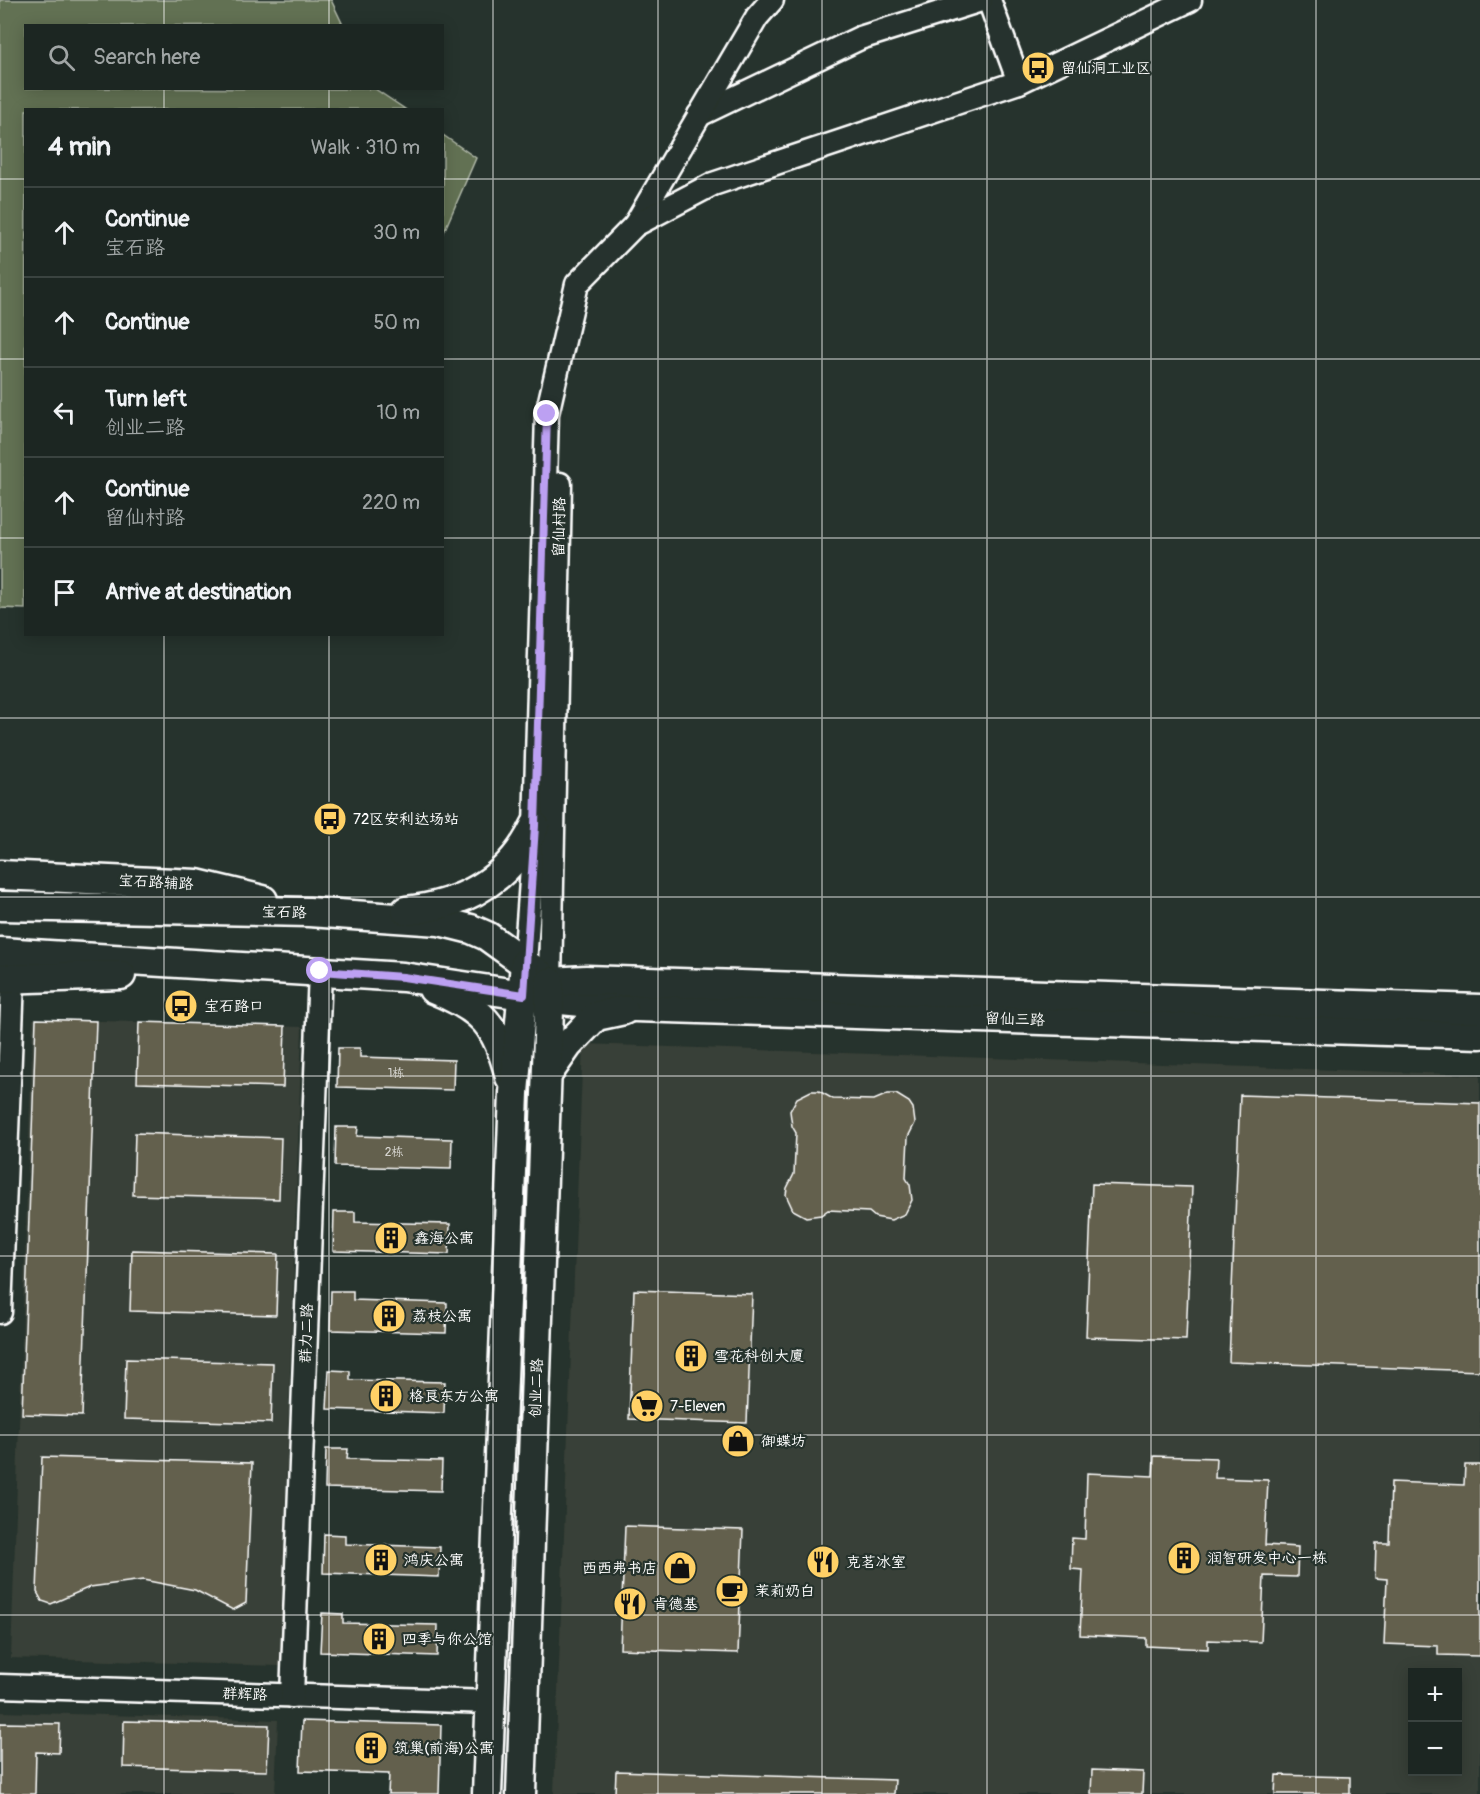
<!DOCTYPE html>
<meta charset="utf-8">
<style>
body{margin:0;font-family:Pangolin,"LXGW WenKai TC",sans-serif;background:#29322f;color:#f1f3f6}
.controls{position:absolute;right:18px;bottom:18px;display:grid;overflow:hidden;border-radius:0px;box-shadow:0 3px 15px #0003}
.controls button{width:54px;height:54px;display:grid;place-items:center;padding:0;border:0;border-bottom:2px solid #3a4340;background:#1c2622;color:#f1f3f6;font:30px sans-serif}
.stop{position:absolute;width:18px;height:18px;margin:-14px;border:4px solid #bca0f2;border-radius:50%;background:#fff}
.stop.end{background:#bca0f2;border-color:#fff;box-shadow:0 2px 6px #0008}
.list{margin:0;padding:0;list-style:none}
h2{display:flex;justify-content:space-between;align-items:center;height:78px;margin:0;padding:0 24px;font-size:26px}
h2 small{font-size:20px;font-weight:400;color:#a0a5a5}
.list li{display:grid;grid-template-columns:39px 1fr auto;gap:18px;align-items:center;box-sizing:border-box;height:90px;padding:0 24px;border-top:2px solid #3a4340}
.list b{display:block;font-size:22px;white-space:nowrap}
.list p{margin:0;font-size:20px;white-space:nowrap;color:#a0a5a5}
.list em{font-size:20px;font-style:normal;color:#a0a5a5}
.icon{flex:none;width:33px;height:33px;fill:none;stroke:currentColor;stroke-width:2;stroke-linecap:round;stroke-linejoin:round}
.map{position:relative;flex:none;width:1480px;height:1794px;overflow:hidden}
.search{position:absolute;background:#1c2622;box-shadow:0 3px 15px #0003;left:24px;top:24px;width:420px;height:66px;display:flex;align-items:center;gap:15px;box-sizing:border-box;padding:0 21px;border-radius:0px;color:#a0a5a5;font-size:22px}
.panel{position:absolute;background:#1c2622;box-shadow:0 3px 15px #0003;left:24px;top:108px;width:420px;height:528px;border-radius:0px}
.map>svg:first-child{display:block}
.built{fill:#394037;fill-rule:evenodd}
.green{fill:#627152;stroke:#b0b8a8;stroke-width:1.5}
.building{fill:#64604d;stroke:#fff;stroke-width:1.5}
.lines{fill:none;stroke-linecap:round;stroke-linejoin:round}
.minor-casing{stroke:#fff;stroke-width:27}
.major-casing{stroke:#fff;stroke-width:33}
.minor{stroke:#26332d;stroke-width:22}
.major{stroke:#26332d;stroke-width:28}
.route{stroke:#bca0f2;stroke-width:8}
.grid{fill:none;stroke:#fff;stroke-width:1.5;stroke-opacity:0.55}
.labels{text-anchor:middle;stroke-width:4.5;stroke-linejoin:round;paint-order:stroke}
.number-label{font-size:12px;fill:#d8d7d2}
.poi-label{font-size:15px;fill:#fff;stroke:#26332d;text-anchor:start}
.street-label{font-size:15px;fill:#fff;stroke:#26332d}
</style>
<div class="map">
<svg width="1480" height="1794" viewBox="0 0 1480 1794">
<rect width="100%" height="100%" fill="#26332d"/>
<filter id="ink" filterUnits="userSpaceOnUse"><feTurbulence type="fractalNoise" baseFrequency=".0167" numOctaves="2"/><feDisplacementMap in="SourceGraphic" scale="12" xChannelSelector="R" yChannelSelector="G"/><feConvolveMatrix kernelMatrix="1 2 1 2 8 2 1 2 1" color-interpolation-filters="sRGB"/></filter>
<g filter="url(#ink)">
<g class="built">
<path d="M33,1019l269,8 -22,639 -269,-8z"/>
<path d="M583,1044l897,31v719h-926zM1412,1672h46v100h-46z"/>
<path d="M0,1712l278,8 -3,74h-275z"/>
</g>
<g class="green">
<path d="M0,0h331l12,25 -317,1v62l349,1 30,20 -379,1 -1,499 -25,-1z"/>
<path d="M443,135l33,23 -33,76z"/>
</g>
<g class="building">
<path d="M36,1019l60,2 -14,395 -60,-2z"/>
<path d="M139,1022l146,4 -2,61 -146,-4z"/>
<path d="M338,1048h22v9l94,3 -1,30 -116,-3z"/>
<path d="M811,1091h8l14,8 41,1 14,-6h8l13,8 4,6 2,15 -7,14 -2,41 4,7 2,15 -7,14 -14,6 -16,-3 -6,-5 -41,-2 -7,5 -15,2 -13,-7 -7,-15 1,-7 7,-14 2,-41 -4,-7 -2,-15 7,-13z"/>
<path d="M1240,1095l240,8v268l-251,-9z"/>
<path d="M336,1127h22l-1,9 95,3 -1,30 -116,-3z"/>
<path d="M135,1133l146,5 -2,61 -146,-4z"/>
<path d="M1092,1184l100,3 -6,153 -100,-3z"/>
<path d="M334,1212h21v10l95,2 -1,30 -116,-3z"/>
<path d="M132,1250l146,4 -2,61 -146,-4z"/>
<path d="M634,1290l118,4 -5,129 -118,-4z"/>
<path d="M331,1291h22v9l94,3 -1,30 -116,-3z"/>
<path d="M126,1359l147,4 -2,60 -147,-4z"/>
<path d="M329,1370l21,1v9l95,2 -1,31 -117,-4z"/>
<path d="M326,1449h22l-1,10 95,2 -1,30 -116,-3z"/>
<path d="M1154,1456l62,2 -1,20 53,2 -3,65 33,2 -1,30 -33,-1 -3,66 -53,-2v9l-62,-3v-8l-66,-3 3,-65 -12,-1 1,-31 13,1 2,-66 66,3z"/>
<path d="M42,1457l210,6 -6,140 -13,7 -38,-20 -52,-10 -53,7 -39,17 -9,-3 -5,-9z"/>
<path d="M1465,1465h15v191l-42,-1v-9l-54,-2 3,-65 -12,-1 1,-35h13l2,-61 73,3z"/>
<path d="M625,1526l118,4 -5,123 -118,-4z"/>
<path d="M324,1534l21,1v9l95,3 -1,30 -116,-4z"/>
<path d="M322,1613l21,1v9l95,2 -1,31 -117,-4z"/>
<path d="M124,1721l145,4 -2,46 -144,-4z"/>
<path d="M302,1721l139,4 -2,69h-51l1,-20 -89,-3z"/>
<path d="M0,1723l60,1 -1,29 -23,-1 -1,42h-35z"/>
<path d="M1092,1770l51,2 -1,22h-51z"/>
<path d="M616,1771l279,9 -1,14h-279z"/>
<path d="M1276,1775l74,2v17h-75z"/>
</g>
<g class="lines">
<g class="minor-casing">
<g id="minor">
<path d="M989,0l30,82"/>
<path d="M699,115l161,-77 121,-38"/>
<path d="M635,225l122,-208 15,-17"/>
<path d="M525,963l10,-137 12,-412 30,-130 58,-59 78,-41 306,-102 171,-82"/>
<path d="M550,982l10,-498"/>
<path d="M0,1312l13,-333"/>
<path d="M0,1686l490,16"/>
<path d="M292,1696l28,-725"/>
</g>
</g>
<g class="major-casing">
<g id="major">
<path d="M0,875l197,9 66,16"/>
<path d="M0,906l309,6 130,9 32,8 16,7 54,39"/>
<path d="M406,911c59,-6 104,-32 129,-85"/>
<path d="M0,952l403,25 147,22 85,8 845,27"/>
<path d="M0,979l121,-4"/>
<path d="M550,982l36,-2 894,29"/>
<path d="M433,989c50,20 64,36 77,88"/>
<path d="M547,1075l21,-30 28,-29 28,-6"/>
<path d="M487,1794l27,-701 11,-130"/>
<path d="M521,1794l29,-812"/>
</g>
</g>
<use href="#minor" class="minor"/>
<use href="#major" class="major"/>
</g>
</g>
<g class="lines" filter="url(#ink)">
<path class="route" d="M320,971l83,6 121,18 11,-169 12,-412"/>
</g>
<path class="grid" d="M164,0v26M329,0v26M493,0v1794M658,0v1794M822,0v1794M987,0v1794M1151,0v1794M1316,0v1794M164,88v22M329,88v22M0,179h26M442,179h1038M0,359h26M442,359h1038M0,538h26M442,538h1038M164,634v1160M329,634v1160M0,718h1480M0,897h1480M0,1076h1480M0,1256h1480M0,1435h1480M0,1615h1480"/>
<defs>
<g id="bus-disc" transform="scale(1.725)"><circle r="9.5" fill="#ffd166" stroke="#26332d"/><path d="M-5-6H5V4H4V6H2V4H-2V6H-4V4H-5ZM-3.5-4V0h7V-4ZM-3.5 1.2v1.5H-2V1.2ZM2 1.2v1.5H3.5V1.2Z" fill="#111"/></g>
<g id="building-disc" transform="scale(1.725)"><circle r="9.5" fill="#ffd166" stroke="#26332d"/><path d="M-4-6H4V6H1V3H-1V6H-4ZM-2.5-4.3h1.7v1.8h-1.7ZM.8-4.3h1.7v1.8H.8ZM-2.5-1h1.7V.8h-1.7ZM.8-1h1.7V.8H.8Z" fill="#111"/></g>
<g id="supermarket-disc" transform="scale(1.725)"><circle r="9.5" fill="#ffd166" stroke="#26332d"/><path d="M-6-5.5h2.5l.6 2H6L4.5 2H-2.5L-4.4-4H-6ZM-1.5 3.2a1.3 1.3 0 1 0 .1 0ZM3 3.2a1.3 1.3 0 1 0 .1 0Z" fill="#111"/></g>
<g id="shop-disc" transform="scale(1.725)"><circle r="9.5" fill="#ffd166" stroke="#26332d"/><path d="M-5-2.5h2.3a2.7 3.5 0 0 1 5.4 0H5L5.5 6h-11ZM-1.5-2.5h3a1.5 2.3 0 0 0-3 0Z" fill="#111"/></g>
<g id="restaurant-disc" transform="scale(1.725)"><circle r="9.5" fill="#ffd166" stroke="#26332d"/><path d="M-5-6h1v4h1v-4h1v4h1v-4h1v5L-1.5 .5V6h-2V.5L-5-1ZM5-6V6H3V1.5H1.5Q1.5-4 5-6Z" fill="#111"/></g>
<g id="cafe-disc" transform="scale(1.725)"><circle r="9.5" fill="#ffd166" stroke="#26332d"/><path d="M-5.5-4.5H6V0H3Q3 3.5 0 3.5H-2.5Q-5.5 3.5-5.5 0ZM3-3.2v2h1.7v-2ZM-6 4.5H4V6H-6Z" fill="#111"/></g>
</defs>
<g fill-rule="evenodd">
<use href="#bus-disc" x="1038" y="68"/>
<use href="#bus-disc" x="330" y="819"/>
<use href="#bus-disc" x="181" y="1006"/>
<use href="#building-disc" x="391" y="1238"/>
<use href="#building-disc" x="389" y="1316"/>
<use href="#building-disc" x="691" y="1356"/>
<use href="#building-disc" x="386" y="1396"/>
<use href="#supermarket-disc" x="647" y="1406"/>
<use href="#shop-disc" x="738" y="1441"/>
<use href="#building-disc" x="1184" y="1558"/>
<use href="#building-disc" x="381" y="1560"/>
<use href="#restaurant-disc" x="823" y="1562"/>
<use href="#shop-disc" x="680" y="1568"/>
<use href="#cafe-disc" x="732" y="1591"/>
<use href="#restaurant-disc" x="630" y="1604"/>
<use href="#building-disc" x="379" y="1639"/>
<use href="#building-disc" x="371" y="1748"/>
</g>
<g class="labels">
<g class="number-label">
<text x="396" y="1077">1栋</text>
<text x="394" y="1156">2栋</text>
</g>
<g class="poi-label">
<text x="1061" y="73">留仙洞工业区</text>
<text x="353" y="824">72区安利达场站</text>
<text x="204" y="1011">宝石路口</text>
<text x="414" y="1243">鑫海公寓</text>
<text x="412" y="1321">荔枝公寓</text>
<text x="714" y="1361">雪花科创大廈</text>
<text x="409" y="1401">格良东方公寓</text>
<text x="670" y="1411">7-Eleven</text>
<text x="761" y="1446">御蝶坊</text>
<text x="1207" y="1563">润智研发中心一栋</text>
<text x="404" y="1565">鸿庆公寓</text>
<text x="846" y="1567">克茗冰室</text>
<text x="657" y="1573" text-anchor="end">西西弗书店</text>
<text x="755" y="1596">茉莉奶白</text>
<text x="653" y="1609">肯德基</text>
<text x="402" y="1644">四季与你公馆</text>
<text x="394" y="1753">筑巢(前海)公寓</text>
</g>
<g class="street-label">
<text transform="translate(559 527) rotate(-89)" y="5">留仙村路</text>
<text transform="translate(156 882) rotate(3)" y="5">宝石路辅路</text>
<text transform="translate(284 912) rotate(1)" y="5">宝石路</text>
<text transform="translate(1015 1019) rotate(2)" y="5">留仙三路</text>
<text transform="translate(306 1333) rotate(-88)" y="5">群力二路</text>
<text transform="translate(536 1388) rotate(-88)" y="5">创业二路</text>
<text transform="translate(245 1694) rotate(2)" y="5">群辉路</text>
</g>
</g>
</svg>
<div class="controls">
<button>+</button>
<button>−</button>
</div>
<div class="stop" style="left:320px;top:971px"></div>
<div class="stop end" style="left:547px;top:414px"></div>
<div class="search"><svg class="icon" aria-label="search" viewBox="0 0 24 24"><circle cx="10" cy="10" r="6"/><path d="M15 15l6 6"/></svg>Search here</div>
<section class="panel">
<h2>4 min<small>Walk · 310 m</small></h2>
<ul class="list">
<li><svg class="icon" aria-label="ahead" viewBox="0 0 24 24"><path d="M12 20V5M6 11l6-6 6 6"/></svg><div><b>Continue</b><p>宝石路</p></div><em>30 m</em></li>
<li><svg class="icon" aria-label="ahead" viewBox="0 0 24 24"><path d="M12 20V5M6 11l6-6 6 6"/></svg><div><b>Continue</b></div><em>50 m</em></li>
<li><svg class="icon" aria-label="left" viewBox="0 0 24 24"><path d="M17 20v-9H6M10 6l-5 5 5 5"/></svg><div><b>Turn left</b><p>创业二路</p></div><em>10 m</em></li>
<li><svg class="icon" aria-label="ahead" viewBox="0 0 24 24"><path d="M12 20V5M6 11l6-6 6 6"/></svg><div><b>Continue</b><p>留仙村路</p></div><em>220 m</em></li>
<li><svg class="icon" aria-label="arrive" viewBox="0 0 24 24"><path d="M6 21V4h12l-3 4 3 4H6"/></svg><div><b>Arrive at destination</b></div></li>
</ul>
</section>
</div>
